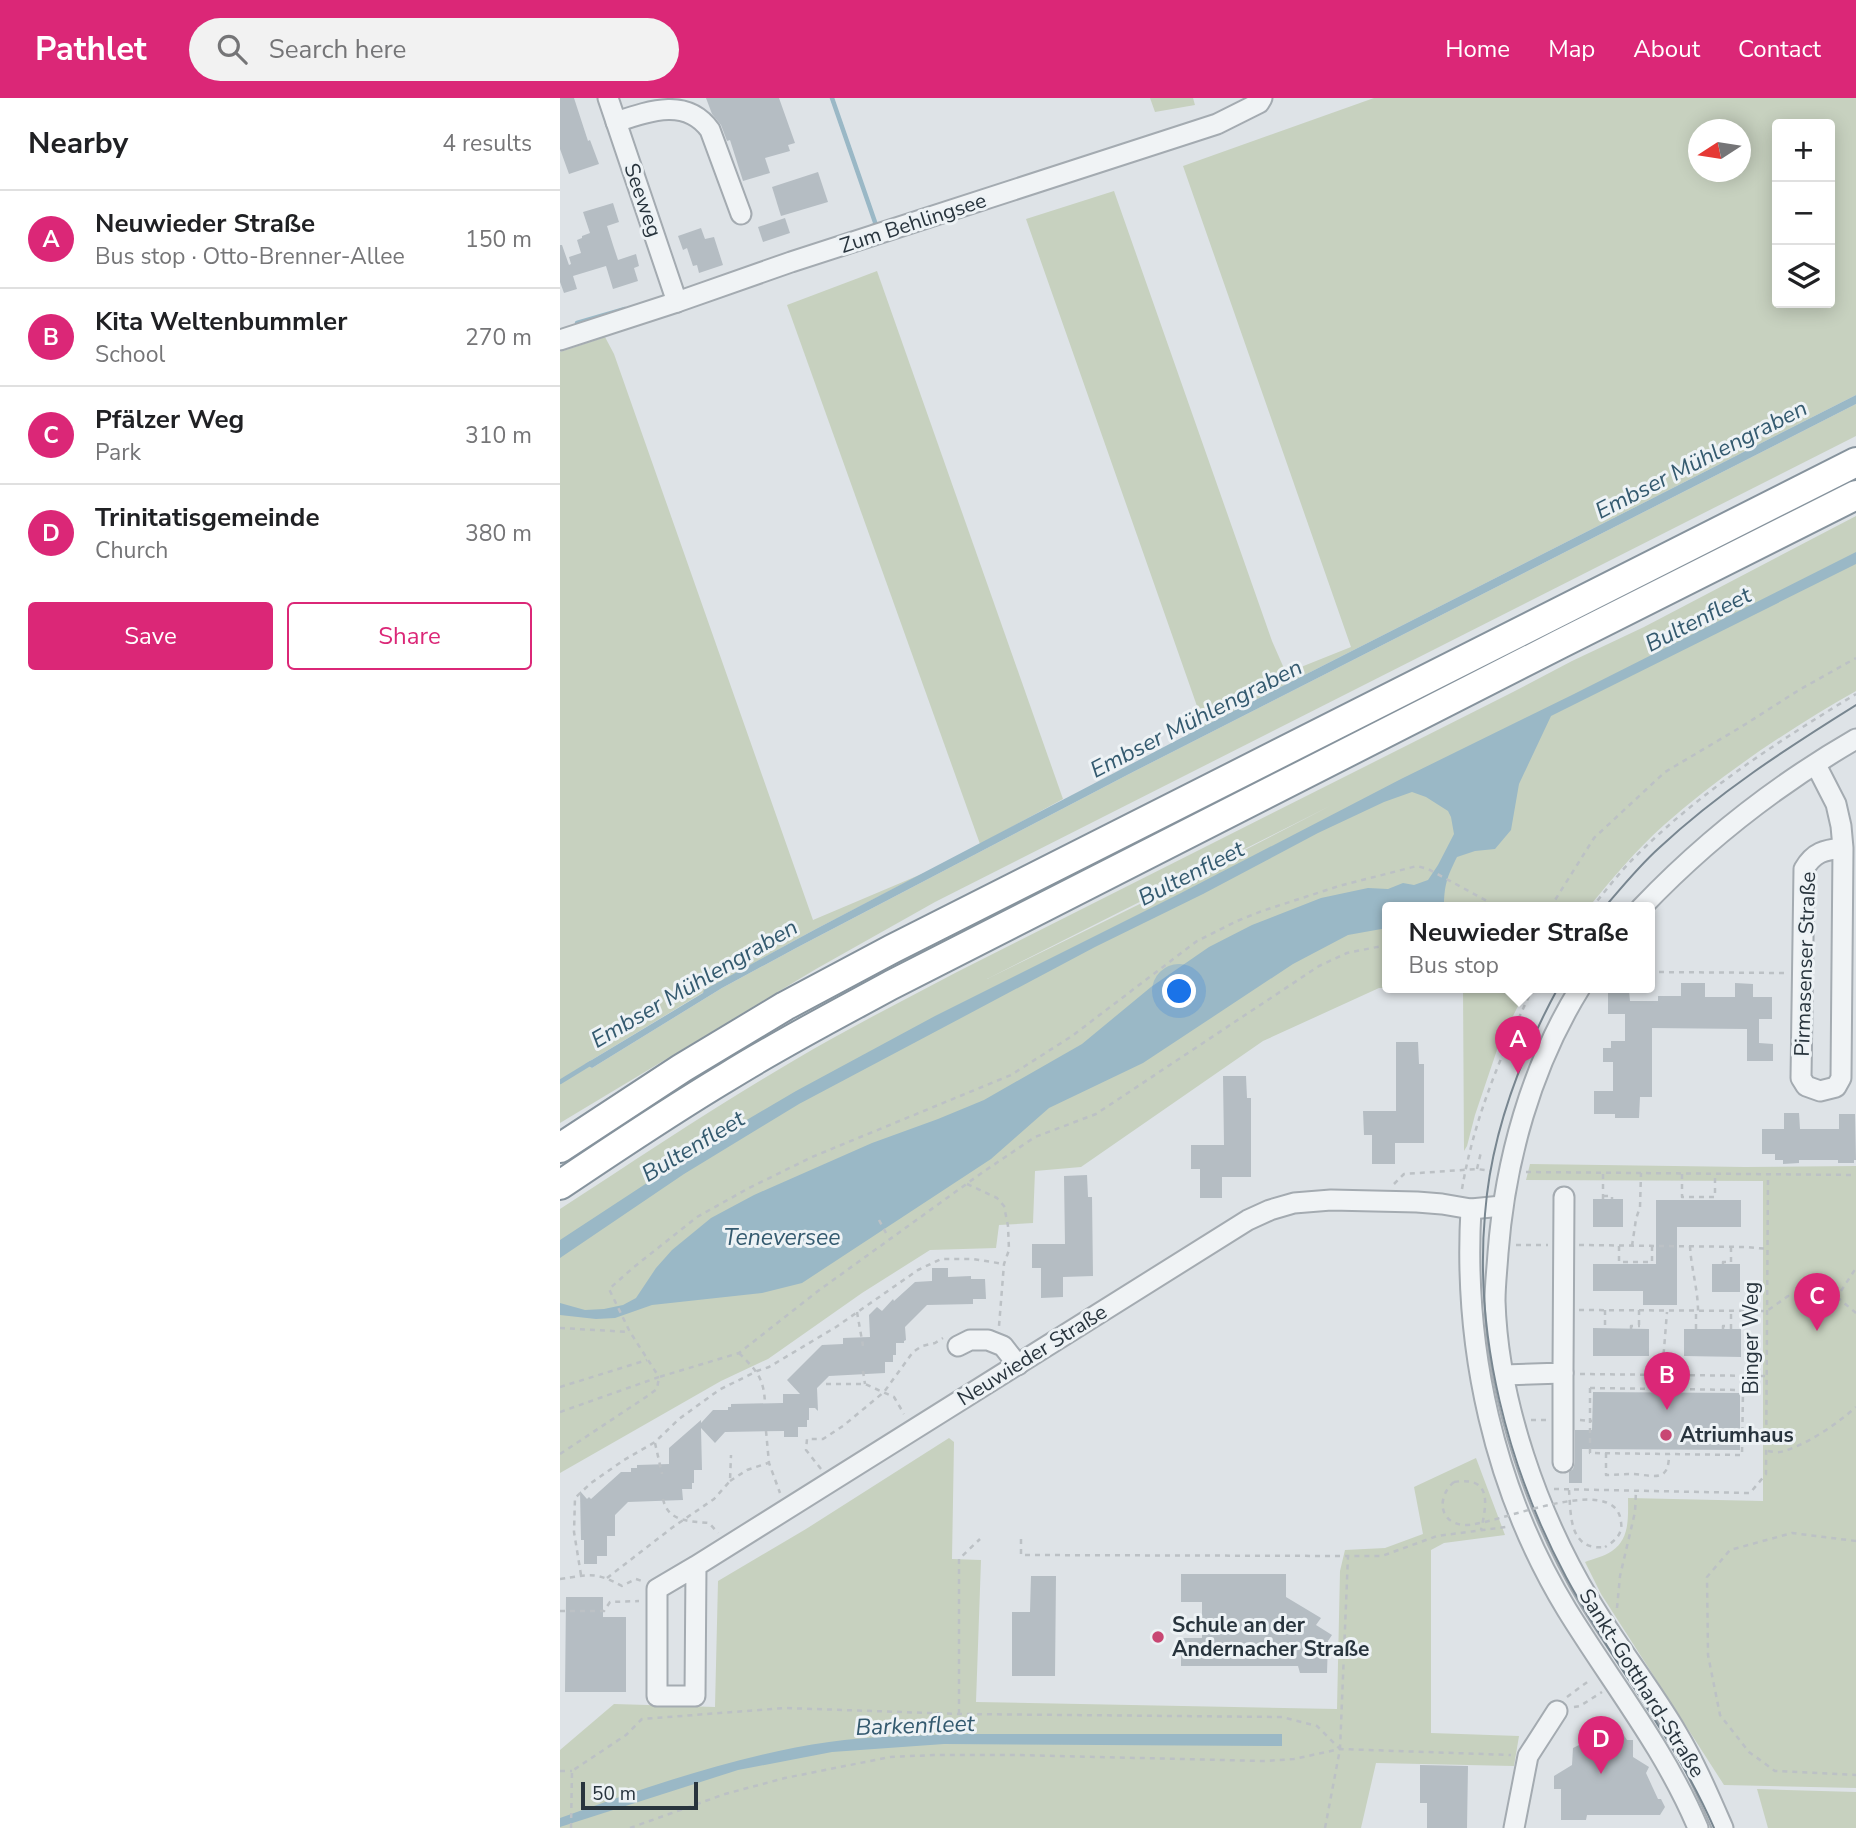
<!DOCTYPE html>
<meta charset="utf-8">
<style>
body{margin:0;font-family:"Nunito Sans",sans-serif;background:#f2f2f2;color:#202124}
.controls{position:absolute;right:21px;top:21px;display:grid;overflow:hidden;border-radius:7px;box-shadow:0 4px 18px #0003}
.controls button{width:63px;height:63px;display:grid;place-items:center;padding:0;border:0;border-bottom:2px solid #e0e0e0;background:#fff;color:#202124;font:35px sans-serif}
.compass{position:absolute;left:1128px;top:21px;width:63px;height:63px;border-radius:50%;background:#fff;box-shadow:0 4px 18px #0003;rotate:258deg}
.scale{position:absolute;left:21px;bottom:18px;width:117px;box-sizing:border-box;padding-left:7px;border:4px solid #28343d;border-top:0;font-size:19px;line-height:24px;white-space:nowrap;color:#28343d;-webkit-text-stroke:5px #edf2f5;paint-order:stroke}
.you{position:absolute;left:620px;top:894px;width:24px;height:24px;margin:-18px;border:5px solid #fff;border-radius:50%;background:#1a73e8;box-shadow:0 0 0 10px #1a73e833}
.badge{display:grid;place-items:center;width:46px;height:46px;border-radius:50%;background:#db2777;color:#fff;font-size:23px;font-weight:700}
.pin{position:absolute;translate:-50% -58px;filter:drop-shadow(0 2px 4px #0008)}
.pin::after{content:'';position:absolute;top:37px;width:24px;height:21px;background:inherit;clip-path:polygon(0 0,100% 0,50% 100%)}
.popup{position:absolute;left:822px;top:804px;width:273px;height:91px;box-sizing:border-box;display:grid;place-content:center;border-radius:7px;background:#fff;filter:drop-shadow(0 2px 5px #0005);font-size:23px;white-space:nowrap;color:#757577}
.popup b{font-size:26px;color:#202124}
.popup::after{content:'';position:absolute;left:50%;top:100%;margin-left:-14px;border:14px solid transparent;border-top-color:#fff}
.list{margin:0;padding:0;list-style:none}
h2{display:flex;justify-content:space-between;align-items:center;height:91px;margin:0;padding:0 28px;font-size:30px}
h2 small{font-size:23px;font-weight:400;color:#757577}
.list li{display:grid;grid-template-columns:46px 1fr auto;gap:21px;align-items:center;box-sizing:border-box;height:98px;padding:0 28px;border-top:2px solid #e0e0e0}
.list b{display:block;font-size:26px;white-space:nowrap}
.list p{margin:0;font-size:23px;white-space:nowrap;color:#757577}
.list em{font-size:23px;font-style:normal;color:#757577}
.actions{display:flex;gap:14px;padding:21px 28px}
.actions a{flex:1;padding:16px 0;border:2px solid #db2777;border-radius:7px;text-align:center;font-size:24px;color:#db2777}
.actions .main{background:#db2777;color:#fff}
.icon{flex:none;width:38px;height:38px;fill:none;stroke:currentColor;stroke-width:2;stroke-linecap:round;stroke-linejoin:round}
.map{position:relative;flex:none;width:1296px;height:1730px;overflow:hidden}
header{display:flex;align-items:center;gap:42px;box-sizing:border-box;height:98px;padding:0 35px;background:#db2777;color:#fff}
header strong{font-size:33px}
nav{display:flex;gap:38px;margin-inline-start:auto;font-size:24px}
.search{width:490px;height:63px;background:#f2f2f2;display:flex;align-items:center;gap:18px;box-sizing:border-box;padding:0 24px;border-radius:38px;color:#757577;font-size:26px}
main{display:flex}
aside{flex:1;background:#fff}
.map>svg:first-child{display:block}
.green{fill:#c7d1bf;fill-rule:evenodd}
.water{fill:#9ab8c6}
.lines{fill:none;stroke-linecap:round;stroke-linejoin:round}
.stream{stroke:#9ab8c6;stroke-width:4.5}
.building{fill:#b5bdc3}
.minor-casing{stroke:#a4abb1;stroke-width:23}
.highway-casing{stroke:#86939d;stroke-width:32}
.path{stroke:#bcc1c5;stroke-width:2.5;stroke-dasharray:5 5;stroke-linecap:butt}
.minor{stroke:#f0f3f5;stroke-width:19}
.highway{stroke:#fff;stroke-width:28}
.tram{stroke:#788690;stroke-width:2}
.path-bridge{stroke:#bcc1c5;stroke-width:2.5;stroke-dasharray:5 5;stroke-linecap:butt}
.poi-dot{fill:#c84773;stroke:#edf2f5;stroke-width:2.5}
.labels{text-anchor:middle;stroke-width:6;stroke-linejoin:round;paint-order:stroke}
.street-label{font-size:21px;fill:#28343d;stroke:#edf2f5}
.poi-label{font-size:21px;font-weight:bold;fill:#28343d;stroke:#edf2f5;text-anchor:start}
.water-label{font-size:23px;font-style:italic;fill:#345a6f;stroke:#edf2f5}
</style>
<header>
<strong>Pathlet</strong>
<div class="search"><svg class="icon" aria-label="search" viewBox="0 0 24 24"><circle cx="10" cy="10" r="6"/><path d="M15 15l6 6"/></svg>Search here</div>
<nav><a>Home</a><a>Map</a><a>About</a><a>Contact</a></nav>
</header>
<main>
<aside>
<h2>Nearby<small>4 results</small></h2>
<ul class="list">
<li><span class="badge">A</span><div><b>Neuwieder Straße</b><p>Bus stop · Otto-Brenner-Allee</p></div><em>150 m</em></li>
<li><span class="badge">B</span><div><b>Kita Weltenbummler</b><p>School</p></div><em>270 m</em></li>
<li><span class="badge">C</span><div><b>Pfälzer Weg</b><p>Park</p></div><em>310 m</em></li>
<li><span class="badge">D</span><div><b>Trinitatisgemeinde</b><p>Church</p></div><em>380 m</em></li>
</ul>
<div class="actions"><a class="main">Save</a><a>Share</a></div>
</aside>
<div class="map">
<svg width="1296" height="1730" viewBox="0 0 1296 1730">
<rect width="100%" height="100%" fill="#dee3e7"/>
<g class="green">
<path d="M590,0h43l2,7 -40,7z"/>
<path d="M814,0h482v297l-652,331 -178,-507 88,-28 158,450 14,32 65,-26 -168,-481zM1217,26h53v179h-53zM1139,32h42v42h-42z"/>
<path d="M317,173l186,528 -83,45 -193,-539z"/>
<path d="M45,239l9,17 199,566 111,-47 -110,57 -109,60 -1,2 -119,72 7,4 130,-80 76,-41 333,-174 725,-369v32l-921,466 -119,67 -256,154v-771z"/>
<path d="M1296,418v175c-67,38 -134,83 -192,134 -28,25 -52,54 -76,83h-201v80h-8l-116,53 -182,126 -46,4 -2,52 -34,2 -3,23 -66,2 -68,43 -94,66 -47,22 -161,92v-264c77,-50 154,-102 233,-148 54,-32 109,-60 164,-89l556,-280 59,-31 72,-34zM770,708l-178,92 -165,81z"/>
<path d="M903,890h64l-28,56 -24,71 -8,31 -3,5z"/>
<path d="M970,1066l215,3 111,-1v622l-132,-3 -123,-191 -16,-32c8,-3 20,-6 27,-11 18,-12 16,-34 16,-53l135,3v-320l-237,-1z"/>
<path d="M389,1340l5,4 -2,117 29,1 -5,142 361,7 3,-138 5,-21 40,-2 38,-14 -9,-47 62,-29 29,77 -61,8 -13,7v183l88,3 -5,30 -138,-3 -15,65h-801v-78l54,-46 101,3 3,-126 88,-52z"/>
<path d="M1197,1691l99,3v36h-88z"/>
</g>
<g class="water">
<path d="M1296,297v9l-725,369 -333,174 -76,41 -130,80 -7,-4 118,-71 1,-3 110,-60 390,-204z"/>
<path d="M1296,454v12l-305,152 -32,68 -8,46 -16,19 -20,2 -18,6c-10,20 -13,28 -13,51h-57v20l-39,7 -55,29 -150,99 -94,45 -58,51 -189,124 -40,10 -110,12 -37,13 -19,1 -36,-4v-12l25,7 19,-1 19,-4 13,-7 20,-30 16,-18 39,-32 43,-23 118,-52 66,-24 46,-19 98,-56 69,-57 58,-40 43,-22 69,-27 47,-10 20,1 15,-6 11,2 14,-5 10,-15 16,-31 -3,-17 -3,-6 -22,-14 -14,-5 -28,10 -66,31 -115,61 -108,53 -296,157 -115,70 -124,84v-18l151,-99 85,-50 139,-75 246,-123 220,-114 173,-85z"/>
<path d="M393,1636h329v12l-338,-2 -112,8 -94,18 -178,57v-9c87,-31 177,-63 269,-76 41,-6 83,-6 124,-8z"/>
</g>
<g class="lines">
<g class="stream">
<path d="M272,0l44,127 -4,1"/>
<path d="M17,225l48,-14"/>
<path d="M0,984l31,-19"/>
</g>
</g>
<g class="building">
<path d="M0,0h14l14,43 2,-1 9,24 -30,10 -9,-25z"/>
<path d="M146,0h73l16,45 -7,2 2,6 -25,7 5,15 -27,8 -13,-41 -3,1 -6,-16 -9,-11z"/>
<path d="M258,74l10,30 -47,14 -9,-29z"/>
<path d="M53,105l6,19 -12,4 6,19 5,15 18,-6 3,12 -5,2 4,13 -25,8 -7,-23 -33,10 4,13 -13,4 -4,-11v-37h2l7,20 2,-1 -2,-7 12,-4 -4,-13 5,-2v-2l8,-3 -7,-21z"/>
<path d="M225,120l5,15 -27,9 -5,-15z"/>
<path d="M141,130l4,11 9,-2 9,28 -24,8 -2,-8 -4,1 -6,-18 -4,2 -5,-14z"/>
<path d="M1121,885h24v14h30v-14l18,1v13h19v22h-13v24l14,1v17h-26v-32l-95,-1v69h-12l-1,21h-24v-4h-21v-23h19v-29h-10v-14h8v-7h14v-27h-17v-23h21l1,10h28v-5h23z"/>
<path d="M836,944h22l1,22h5v79h-29v21h-23v-29h-8l-1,-24h33z"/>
<path d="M663,978h23l1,22h4v79h-29v21h-22v-29h-9v-24h33z"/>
<path d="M1224,1015h15l1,16h39v-15h16l1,46h-2v3h-16v-3h-39v3l-16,1v-4h-8v-6h-13v-25h22z"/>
<path d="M527,1077l1,22h4l1,79 -30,1v20l-22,1v-30h-9v-24h33l-1,-68z"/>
<rect x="1033" y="1101" width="30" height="28"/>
<path d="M1096,1102h85v27h-64v78h-34v-14h-50v-27h63z"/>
<rect x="1152" y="1166" width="28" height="28"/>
<path d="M372,1170h16v9l23,-1v3h14l1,20h-13v5l-46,1 -22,22 1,13 -2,1v2h-8v12h-3v7h-8v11l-56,3 -12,12 1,23 -3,-3h-6v12h-2v7h-9v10h-14v-6l-59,1 -10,11 -14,-15 1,42h-8v13h-2v6h-10l1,11 -55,2 -13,13v21h-8v20h-10v8h-13v-24h-3l-1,-49 7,8 2,-2 2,2 30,-27h10v-4h6v-3l32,-1v-16l32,-28v3l12,-13h15v-3h3v-3l52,-1v-9h17l-13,-14 35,-35 21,-1v-6l27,-1 -1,-22 8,-8 5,4 11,-12 1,2 21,-19 17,-1z"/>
<path d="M1033,1230l56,1v27h-56z"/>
<path d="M1124,1231h57v28l-57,-1z"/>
<path d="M1033,1294l147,1v57l-158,-1v34h-13v-11l4,-3 2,-7v-32h17z"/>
<path d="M621,1476h105v23l35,21 -5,7 16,10 -4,6 -1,32h-27l-2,-7h-117v-28h21v-36h-21z"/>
<path d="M471,1478h25l-1,100h-43v-64h18z"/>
<path d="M6,1499h37v20h23v75h-61z"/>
<path d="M1061,1633l6,9h6v17l16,10 -3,6 12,26h3l4,8 -5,8h-73l-1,5h-25v-31h-7v-13l18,-11 1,-17 6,-3 16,8 -1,-19z"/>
<path d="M860,1667l48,1 -1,62h-40v-25h-7z"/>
</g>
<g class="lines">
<g class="minor-casing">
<g id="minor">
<path d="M48,0l69,204"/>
<path d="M56,24c36,-12 71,-24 94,8l31,84"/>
<path d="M0,242l117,-38 114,-40 426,-138 42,-21 3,-5"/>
<path d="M1256,667l20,39 5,22 2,22 -2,230 -5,9 -16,4 -14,-5 -5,-8 3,-209c10,-17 20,-19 39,-21"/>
<path d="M1081,810c62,-65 137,-124 215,-169"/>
<path d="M1020,890c-49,79 -75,173 -82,265 -1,16 -3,32 -3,48 3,100 43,214 95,300 27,45 60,86 87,132 18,30 32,63 46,95"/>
<path d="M911,1111c-8,139 23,281 96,401 45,73 98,139 131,218"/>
<path d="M398,1248l12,-6h18l15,6 15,19"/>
<path d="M1003,1275v89"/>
<path d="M944,1277l59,-2 1,-176"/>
<path d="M136,1468l-1,130h-38v-107l39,-23 552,-346 22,-10 24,-7 37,-3 86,2 25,2 29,5 31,-3"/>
<path d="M954,1730l14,-72 29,-45"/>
</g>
</g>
<g class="highway-casing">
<g id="highway">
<path d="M0,1050l122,-80 103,-62 107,-57 964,-487"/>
<path d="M0,1087c55,-37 110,-74 167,-108 53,-33 109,-62 164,-92l669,-341 296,-149"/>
</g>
</g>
<g class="path">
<path d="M990,810l44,-70 71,-66 76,-45 58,-37 57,-32"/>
<path d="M1031,810c14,-16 27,-34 42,-49 65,-66 144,-117 223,-165"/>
<path d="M1089,874l137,1"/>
<path d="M917,1071l4,-17"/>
<path d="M966,1074l330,3"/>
<path d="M1122,1076v23h33v-23"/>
<path d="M407,1086l30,14 7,8 4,20 1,24 -5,14 -5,62"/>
<path d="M834,1086l10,-10 73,-5 14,2"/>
<path d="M902,1091c12,-71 40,-137 71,-201"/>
<path d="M1043,1098h9v3"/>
<path d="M1043,1101v-26"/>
<path d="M319,1122l7,13"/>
<path d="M956,1147h32"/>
<path d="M1019,1147l168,2 21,2"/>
<path d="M1059,1148v16h33v-16"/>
<path d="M1072,1148l4,-27 4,-12 1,-34"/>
<path d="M1130,1148c1,22 8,43 8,65"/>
<path d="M1171,1149v17"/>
<path d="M1163,1166v-2h8"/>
<path d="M1277,1199l19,16"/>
<path d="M1019,1212l188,1 21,-15 49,1 19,-29"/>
<path d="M1045,1212v18"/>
<path d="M1079,1212v19"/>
<path d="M297,1214l6,34"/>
<path d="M0,1230l70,4"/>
<path d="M1071,1231v-3h9"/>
<path d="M1136,1231v-18"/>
<path d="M1163,1231v-3h8"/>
<path d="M1171,1231v-18"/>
<path d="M179,1255c18,18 25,25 26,51"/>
<path d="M303,1273l2,13"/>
<path d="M1020,1276l186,2"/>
<path d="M1102,1276l5,-62"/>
<path d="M1106,1277v17"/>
<path d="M266,1286h39l29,13 10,17"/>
<path d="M0,1289l87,-27"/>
<path d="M1030,1290l153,2 -1,65 -152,-2z"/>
<path d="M0,1314l99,-35 -29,-45 -21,-43 25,-22 63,-50 52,-29 63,-31 199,-82 61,-39 125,-95 40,-20 25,-10 77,-25 78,-20 11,3 59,32 5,7"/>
<path d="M971,1322h15"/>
<path d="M1020,1322l12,1"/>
<path d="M206,1333l3,32 11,30"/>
<path d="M95,1345l7,31"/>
<path d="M1208,1353c5,1 11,2 16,0 24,-7 54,-28 72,-44"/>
<path d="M1046,1355v22c10,0 19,-1 28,-1 22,2 35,8 35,-20"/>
<path d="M0,1356l86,-57 11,-8 2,-12 80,-24 79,-62 165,-119 52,-35 61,-23 223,-148 28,-13 40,-8"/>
<path d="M261,1371l-15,-19 1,-11h16l20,-13 41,-34 29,-40 9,-6 13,-3 8,-5"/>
<path d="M170,1383l17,-11 21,-7"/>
<path d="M894,1384c38,-6 33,21 27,48"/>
<path d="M994,1391l196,4 16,-19 2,-300"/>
<path d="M1009,1392c2,26 0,61 36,57"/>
<path d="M103,1401c5,23 26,22 46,24l9,10"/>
<path d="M461,1441v16l327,1"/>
<path d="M1296,1443l-64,-8 -62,17 -23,27 1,78 12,60 29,37 26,19 81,4"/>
<path d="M21,1477l-7,-43 1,-34 16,-15 33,-23 31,-18 24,-23 40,-29 38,-19 12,-4 67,-40 82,-57 23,-11h32l31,5"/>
<path d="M47,1480l66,-51 41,-28 16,-18 1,-26"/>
<path d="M0,1481c29,-4 35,-8 62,7l14,-7 6,2"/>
<path d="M1057,1510l3,-32 15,-64 1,-21"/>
<path d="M0,1513h44l6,-9 29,-1"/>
<path d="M1007,1599l23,-17"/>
<path d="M1014,1609l6,-1 22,-14"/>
<path d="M399,1616v-155l21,-20"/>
<path d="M0,1673h12"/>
<path d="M11,1730l1,-57 54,-36 16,-16 143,-11 174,6 323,3 35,9 23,23"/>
<path d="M70,1730l95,-34 60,-16 105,-21 44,-2h81l250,6 29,-2 46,-10 171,6"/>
<path d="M765,1730l15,-79 8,-193h34l55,-20 69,-9"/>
</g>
<use href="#minor" class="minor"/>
<use href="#highway" class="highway"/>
<g class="tram">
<path d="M1044,810c18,-21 35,-42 55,-60 59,-55 128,-100 197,-143"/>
<path d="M998,890c-38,70 -67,146 -73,226 -11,124 23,254 81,363 46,86 109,161 148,251"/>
</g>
<path class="path-bridge" d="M894,1384c-17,14 -16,41 10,43 29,2 152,-56 157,-3 2,12 -6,19 -16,25"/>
</g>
<g class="poi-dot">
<circle cx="1106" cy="1337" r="7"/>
<circle cx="598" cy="1539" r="7"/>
</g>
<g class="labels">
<g class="street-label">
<text transform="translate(83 102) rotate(71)" y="7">Seeweg</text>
<text transform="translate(353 125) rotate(-18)" y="7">Zum Behlingsee</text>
<text transform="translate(1245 866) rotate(-88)" y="7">Pirmasenser Straße</text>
<text transform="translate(1191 1240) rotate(-90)" y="7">Binger Weg</text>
<text transform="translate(472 1257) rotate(-32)" y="7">Neuwieder Straße</text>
<text transform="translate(1082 1585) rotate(58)" y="7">Sankt-Gotthard-Straße</text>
</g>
<g class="poi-label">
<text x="1120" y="1344">Atriumhaus</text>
<text x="612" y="1534">Schule an der<tspan x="612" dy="24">Andernacher Straße</tspan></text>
</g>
<g class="water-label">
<text transform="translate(1141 361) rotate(-27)" y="8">Embser Mühlengraben</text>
<text transform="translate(1138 521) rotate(-27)" y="8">Bultenfleet</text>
<text transform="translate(636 620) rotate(-27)" y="8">Embser Mühlengraben</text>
<text transform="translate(631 775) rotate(-27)" y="8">Bultenfleet</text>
<text transform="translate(134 885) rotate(-30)" y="8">Embser Mühlengraben</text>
<text transform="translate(133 1048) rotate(-31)" y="8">Bultenfleet</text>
<text x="222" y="1147">Teneversee</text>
<text transform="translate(355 1627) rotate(-2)" y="8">Barkenfleet</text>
</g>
</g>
</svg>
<div class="controls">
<button>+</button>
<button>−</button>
<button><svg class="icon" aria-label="layers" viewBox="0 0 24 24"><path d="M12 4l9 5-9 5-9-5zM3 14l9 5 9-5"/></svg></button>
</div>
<svg class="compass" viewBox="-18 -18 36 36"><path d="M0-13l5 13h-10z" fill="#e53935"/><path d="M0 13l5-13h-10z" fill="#757577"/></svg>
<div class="scale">50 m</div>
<div class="you"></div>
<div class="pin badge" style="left:958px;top:976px">A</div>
<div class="popup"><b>Neuwieder Straße</b>Bus stop</div>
<div class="pin badge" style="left:1107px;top:1312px">B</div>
<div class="pin badge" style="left:1257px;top:1233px">C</div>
<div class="pin badge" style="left:1041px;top:1676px">D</div>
</div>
</main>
